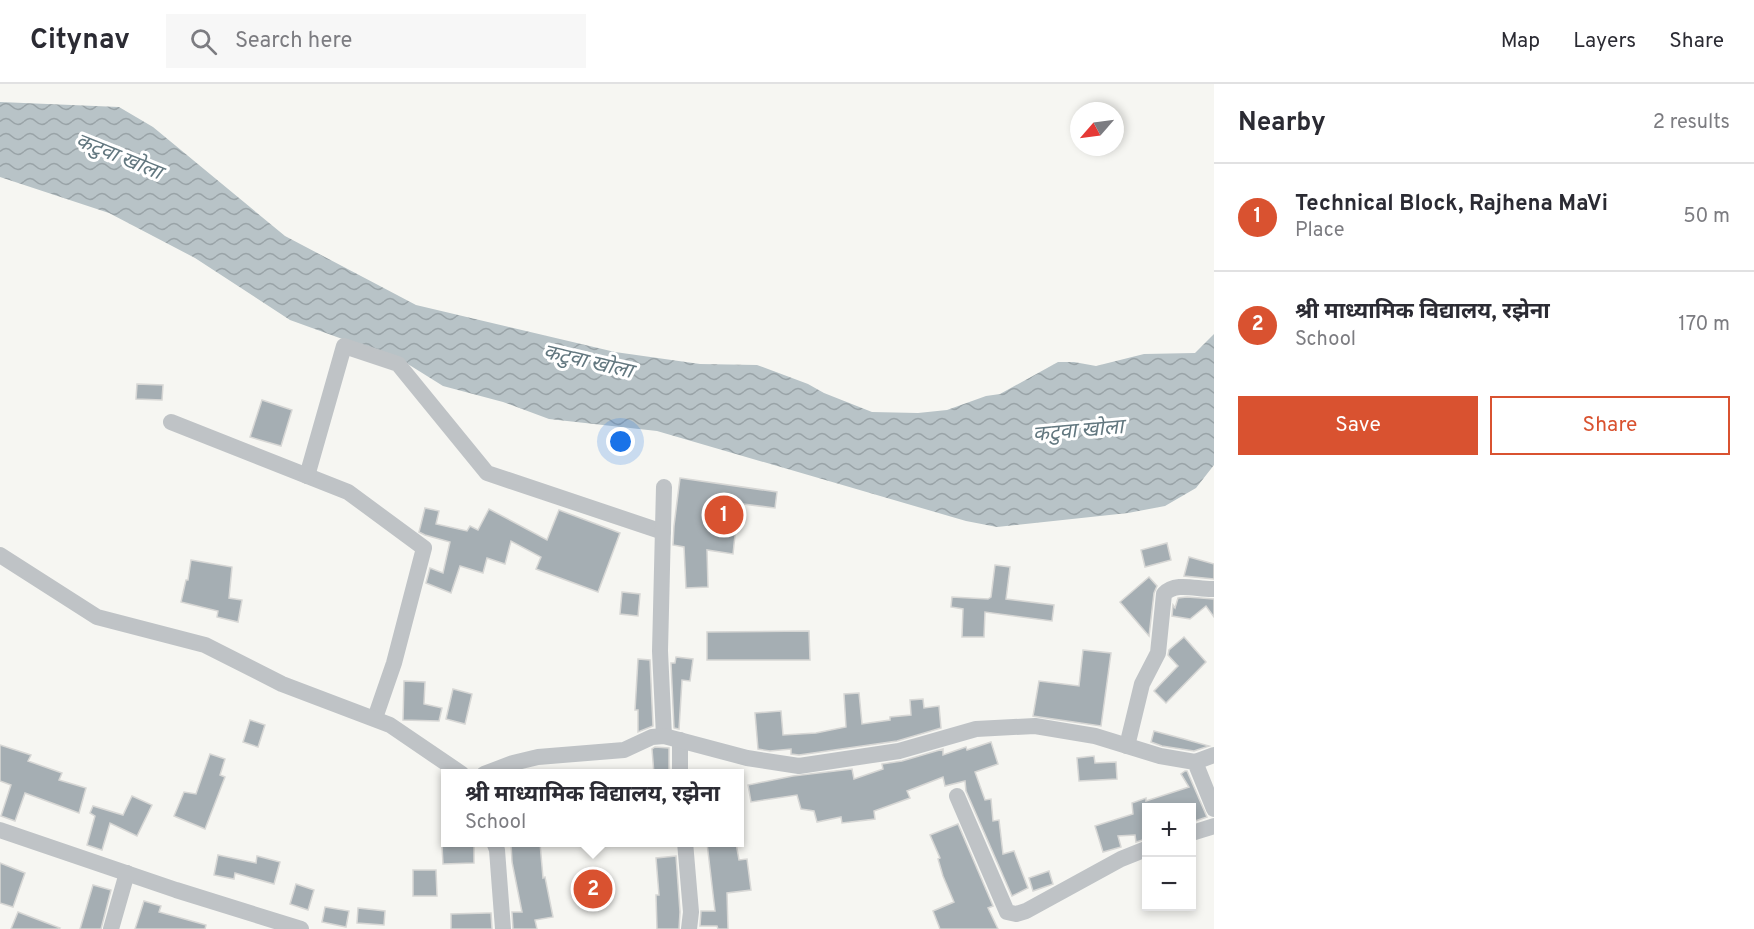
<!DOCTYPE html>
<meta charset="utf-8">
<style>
body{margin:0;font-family:Overpass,"Noto Sans Devanagari",sans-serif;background:#f7f7f7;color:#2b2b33}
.controls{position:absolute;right:18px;bottom:18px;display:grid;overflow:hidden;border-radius:0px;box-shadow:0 3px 9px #0003}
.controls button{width:54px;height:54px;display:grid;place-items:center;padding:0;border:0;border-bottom:2px solid #e1e1e2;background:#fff;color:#2b2b33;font:30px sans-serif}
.compass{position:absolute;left:1070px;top:18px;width:54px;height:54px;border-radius:50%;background:#fff;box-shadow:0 3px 9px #0003;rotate:242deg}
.you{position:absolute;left:621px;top:358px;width:21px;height:21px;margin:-15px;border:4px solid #fff;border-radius:50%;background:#1a73e8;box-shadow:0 0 0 9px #1a73e833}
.badge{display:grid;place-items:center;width:39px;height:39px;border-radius:50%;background:#d95230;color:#fff;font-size:20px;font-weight:700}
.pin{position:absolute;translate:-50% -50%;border:3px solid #fff;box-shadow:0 2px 6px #0006}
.popup{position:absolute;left:441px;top:685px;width:303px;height:78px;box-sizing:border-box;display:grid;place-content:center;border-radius:0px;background:#fff;filter:drop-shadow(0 2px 4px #0005);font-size:20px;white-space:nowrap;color:#7c7c81}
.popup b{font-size:22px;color:#2b2b33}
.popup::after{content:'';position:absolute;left:50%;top:100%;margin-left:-12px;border:12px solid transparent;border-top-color:#fff}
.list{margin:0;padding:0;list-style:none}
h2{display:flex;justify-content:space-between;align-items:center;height:78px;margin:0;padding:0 24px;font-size:26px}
h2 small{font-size:20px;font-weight:400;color:#7c7c81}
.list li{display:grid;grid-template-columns:39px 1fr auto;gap:18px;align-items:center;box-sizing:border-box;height:108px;padding:0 24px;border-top:2px solid #e1e1e2}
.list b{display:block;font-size:22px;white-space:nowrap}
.list p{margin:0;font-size:20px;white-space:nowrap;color:#7c7c81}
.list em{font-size:20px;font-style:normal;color:#7c7c81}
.actions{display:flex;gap:12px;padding:18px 24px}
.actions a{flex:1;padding:14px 0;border:2px solid #d95230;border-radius:0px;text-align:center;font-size:21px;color:#d95230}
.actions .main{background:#d95230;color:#fff}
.icon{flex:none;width:33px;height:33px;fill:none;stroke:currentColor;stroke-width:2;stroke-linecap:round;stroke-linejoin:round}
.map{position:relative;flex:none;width:1214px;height:845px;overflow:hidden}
header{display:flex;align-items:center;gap:36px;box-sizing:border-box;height:84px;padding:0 30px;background:#fff;border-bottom:2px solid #e1e1e2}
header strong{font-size:28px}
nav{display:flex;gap:33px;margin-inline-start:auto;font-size:21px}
.search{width:420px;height:54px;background:#f7f7f7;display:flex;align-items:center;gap:15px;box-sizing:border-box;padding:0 21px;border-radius:0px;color:#7c7c81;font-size:22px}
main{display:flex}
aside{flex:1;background:#fff}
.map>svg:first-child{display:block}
.water{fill:url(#water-waves)}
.building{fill:#a5aeb3;stroke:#d7d7d5;stroke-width:1.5}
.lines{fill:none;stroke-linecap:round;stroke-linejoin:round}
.minor{stroke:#bfc3c6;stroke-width:16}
.labels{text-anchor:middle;stroke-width:6;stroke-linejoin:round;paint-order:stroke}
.water-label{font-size:21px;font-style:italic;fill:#62777f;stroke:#fff}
</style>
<header>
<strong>Citynav</strong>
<div class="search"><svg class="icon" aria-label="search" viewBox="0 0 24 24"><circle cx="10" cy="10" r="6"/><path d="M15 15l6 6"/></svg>Search here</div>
<nav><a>Map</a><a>Layers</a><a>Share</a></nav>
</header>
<main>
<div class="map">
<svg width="1214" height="845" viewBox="0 0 1214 845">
<defs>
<pattern id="water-waves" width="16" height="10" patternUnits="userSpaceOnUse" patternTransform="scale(1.5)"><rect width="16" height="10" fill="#b8c3c7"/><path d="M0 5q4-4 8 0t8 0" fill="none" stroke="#99a3a7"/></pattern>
</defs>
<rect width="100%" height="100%" fill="#f6f6f2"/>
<path class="water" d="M0,18l119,5 34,20 132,109 131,69 199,47 85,12 57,1 51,19 16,9 48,19 46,1 29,-3 39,-14 14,-2 58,-32h16l22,4 48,-12 51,-1 19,-19v131l-18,23 -31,18 -37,7 -131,14 -31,-6 -309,-90 -108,-12 -46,-17 -60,-16 -40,-25 -113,-41 -95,-62 -86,-45 -109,-36z"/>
<g class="building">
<path d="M137,300l26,1 -1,15 -26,-1z"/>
<path d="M262,316l30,10 -11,36 -31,-9z"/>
<path d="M680,394l97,14 -2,16 -40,-5 -5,31 5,1 -2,19 -26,-4 1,37 -22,1 -2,-41 -11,-2 1,-19z"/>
<path d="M425,424l14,3 -3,13 31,7 3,-5 8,4 11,-21 58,31 12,-30 61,23 -22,59 -62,-23 5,-12 -30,-16 -6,23 -18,-6 -4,15 -23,-7 -9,27 -25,-10 4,-15 13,5 7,-31 -25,-7 -6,-3z"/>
<path d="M1167,459l4,17 -26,7 -4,-17z"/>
<path d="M1189,473l25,7v15l-30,-3z"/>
<path d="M191,476l41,7 -3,31 13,2 -4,22 -21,-5 1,-6 -37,-9 5,-22h2z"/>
<path d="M995,481l15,2 -4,32 48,6 -2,16 -67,-9 -1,25h-22l1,-28 -12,-2 1,-10 36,2 3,-2z"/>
<path d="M1149,493l8,9 -3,7 -5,43 -29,-34z"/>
<path d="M622,508l18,2 -2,22 -18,-2z"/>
<path d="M1187,513l27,2v18l-8,-11 -16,13 -18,-3 1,-11 2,3 3,-10z"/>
<path d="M809,547l1,29h-103v-28z"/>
<path d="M1184,553l22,25 -40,41 -12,-12 24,-25 -10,-11 1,-5z"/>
<path d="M1083,566l28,3 -10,73 -68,-10 6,-35 40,5z"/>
<path d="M676,573l17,2 -3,22 -8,-1 -3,49 -5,-1 -3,-65h4z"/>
<path d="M638,575l12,1 3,66 -15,6v-22h-3z"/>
<path d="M404,597l21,1 -1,22 18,4 -3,13 -36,-1z"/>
<path d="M453,605l19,5 -7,30 -19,-5z"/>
<path d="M859,609l3,31 28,-4v-3l21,-2 -1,-15 13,-1 1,9 15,-2 2,22 -44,13 -98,14 -8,-1v-5l-21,2 -12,-2 -3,-36 26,-2 2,24 33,-2 30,-6 -2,-33z"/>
<path d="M250,636l15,5 -7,22 -15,-5z"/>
<path d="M1154,647l30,8 25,7 -15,5 -32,-5 -11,-4z"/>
<path d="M991,658l7,22 -23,8 10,28 6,-1 2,22 6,-1 4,34 11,-3 14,37 -16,8 -46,-105 -1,-10 -20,5 -2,-9 -36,14 3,7 -36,13 1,8 -33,4 -1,-6 -24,5 -3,-11 -13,-2 -4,-14 -46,7 -3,-17 45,-9 59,-7 2,10 29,-10 -1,-5 20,-3 41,-12v6l23,-8 1,3z"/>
<path d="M0,661l31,10 -3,6 34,12 -3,7 27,8 -7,25 -54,-20 -10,28 -14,-5 10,-31 -11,-4z"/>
<path d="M655,663l14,1v26h-15l-2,-25z"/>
<path d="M210,670l15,5 -5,16 5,2 -20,52 -31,-13 10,-24 12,2z"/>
<path d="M1094,672l1,7 21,-1 1,17 -38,2 -2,-23z"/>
<path d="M1185,687h2l20,46 -12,4 -1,-2h-3v-12h-45v32l-10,3 -1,-7 -17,1 3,11 -18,5 -8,-26 38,-12 -1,-11 14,-5v3l43,-14 -8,-13z"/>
<path d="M132,712l20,9 -15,31 -27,-13 -8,27 -15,-5 8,-29 -5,-3 3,-7 30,9z"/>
<path d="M958,740l35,82 -5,2 10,21h-58l-7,-18 21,-9 -11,-26 -5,-17 2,-1 -10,-23z"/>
<path d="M511,759h29l3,35 2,-1 8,40 -18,3 2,9h-24l-1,-17h10l-10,-50z"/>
<path d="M707,759h29l3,17 8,-1 4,31 -24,3 1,36h-10l-1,-3h-17l1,-15h14z"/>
<path d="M474,761v18l-31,1 -1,-18z"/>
<path d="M218,771l38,8 1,-7 23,6 -6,22 -39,-11 -1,6 -20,-4z"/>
<path d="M676,772l4,56 -1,17h-22l-1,-34h3l-3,-37z"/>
<path d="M0,779l25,10 -12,34 -13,-4z"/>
<path d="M413,786h23l1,26h-24z"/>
<path d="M1049,787l4,13 -20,7 -4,-13z"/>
<path d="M296,800l18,6 -6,20 -18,-6z"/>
<path d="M93,801l18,5 -10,39h-21z"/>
<path d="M144,817l17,5 -2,6 47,13 -1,4h-70z"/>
<path d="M325,823l24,4 -3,16 -24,-5z"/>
<path d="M358,824l27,3 -1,14 -27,-2z"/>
<path d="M18,828l42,16 -1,1h-48z"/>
<path d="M487,829h4l1,16h-41v-15z"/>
</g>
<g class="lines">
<g class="minor">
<path d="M171,338l177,70 76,56 -30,115 -19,55"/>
<path d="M307,392l37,-130 54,18 89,109 176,59"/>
<path d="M0,471l97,62 108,28 77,39 108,41 72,49"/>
<path d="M664,652l-4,-85 4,-164"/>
<path d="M680,656v34"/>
<path d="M1127,662l15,-62 16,-31 6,-59c12,-13 34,-4 50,-5"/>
<path d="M1195,678l19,-7"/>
<path d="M484,690l29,-11 25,-6 86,-7 28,-13 12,-1 83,22 52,8 100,-15 77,-22 59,-3 60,10 65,20 35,6 19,47"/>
<path d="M957,712l50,116 9,2 10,-3 95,-52 25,-10"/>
<path d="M0,746l176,60 125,39"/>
<path d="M1192,749l22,-7"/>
<path d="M494,758l3,8 6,79"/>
<path d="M685,758l6,70 -2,17"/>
<path d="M111,845l16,-56"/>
</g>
</g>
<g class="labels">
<g class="water-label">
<text transform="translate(119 72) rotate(22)" y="7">कटुवा खोला</text>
<text transform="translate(588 277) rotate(13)" y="7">कटुवा खोला</text>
<text transform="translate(1078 346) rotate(-5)" y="7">कटुवा खोला</text>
</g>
</g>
</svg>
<div class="controls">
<button>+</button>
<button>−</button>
</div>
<svg class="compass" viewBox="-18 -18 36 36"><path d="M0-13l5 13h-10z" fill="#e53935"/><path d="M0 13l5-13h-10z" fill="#7c7c81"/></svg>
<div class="you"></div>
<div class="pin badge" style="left:724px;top:431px">1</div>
<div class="pin badge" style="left:593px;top:805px">2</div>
<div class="popup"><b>श्री माध्यामिक विद्यालय, रझेना</b>School</div>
</div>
<aside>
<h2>Nearby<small>2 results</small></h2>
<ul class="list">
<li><span class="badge">1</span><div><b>Technical Block, Rajhena MaVi</b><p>Place</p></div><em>50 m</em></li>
<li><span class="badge">2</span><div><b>श्री माध्यामिक विद्यालय, रझेना</b><p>School</p></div><em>170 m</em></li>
</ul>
<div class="actions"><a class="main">Save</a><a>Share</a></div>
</aside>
</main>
